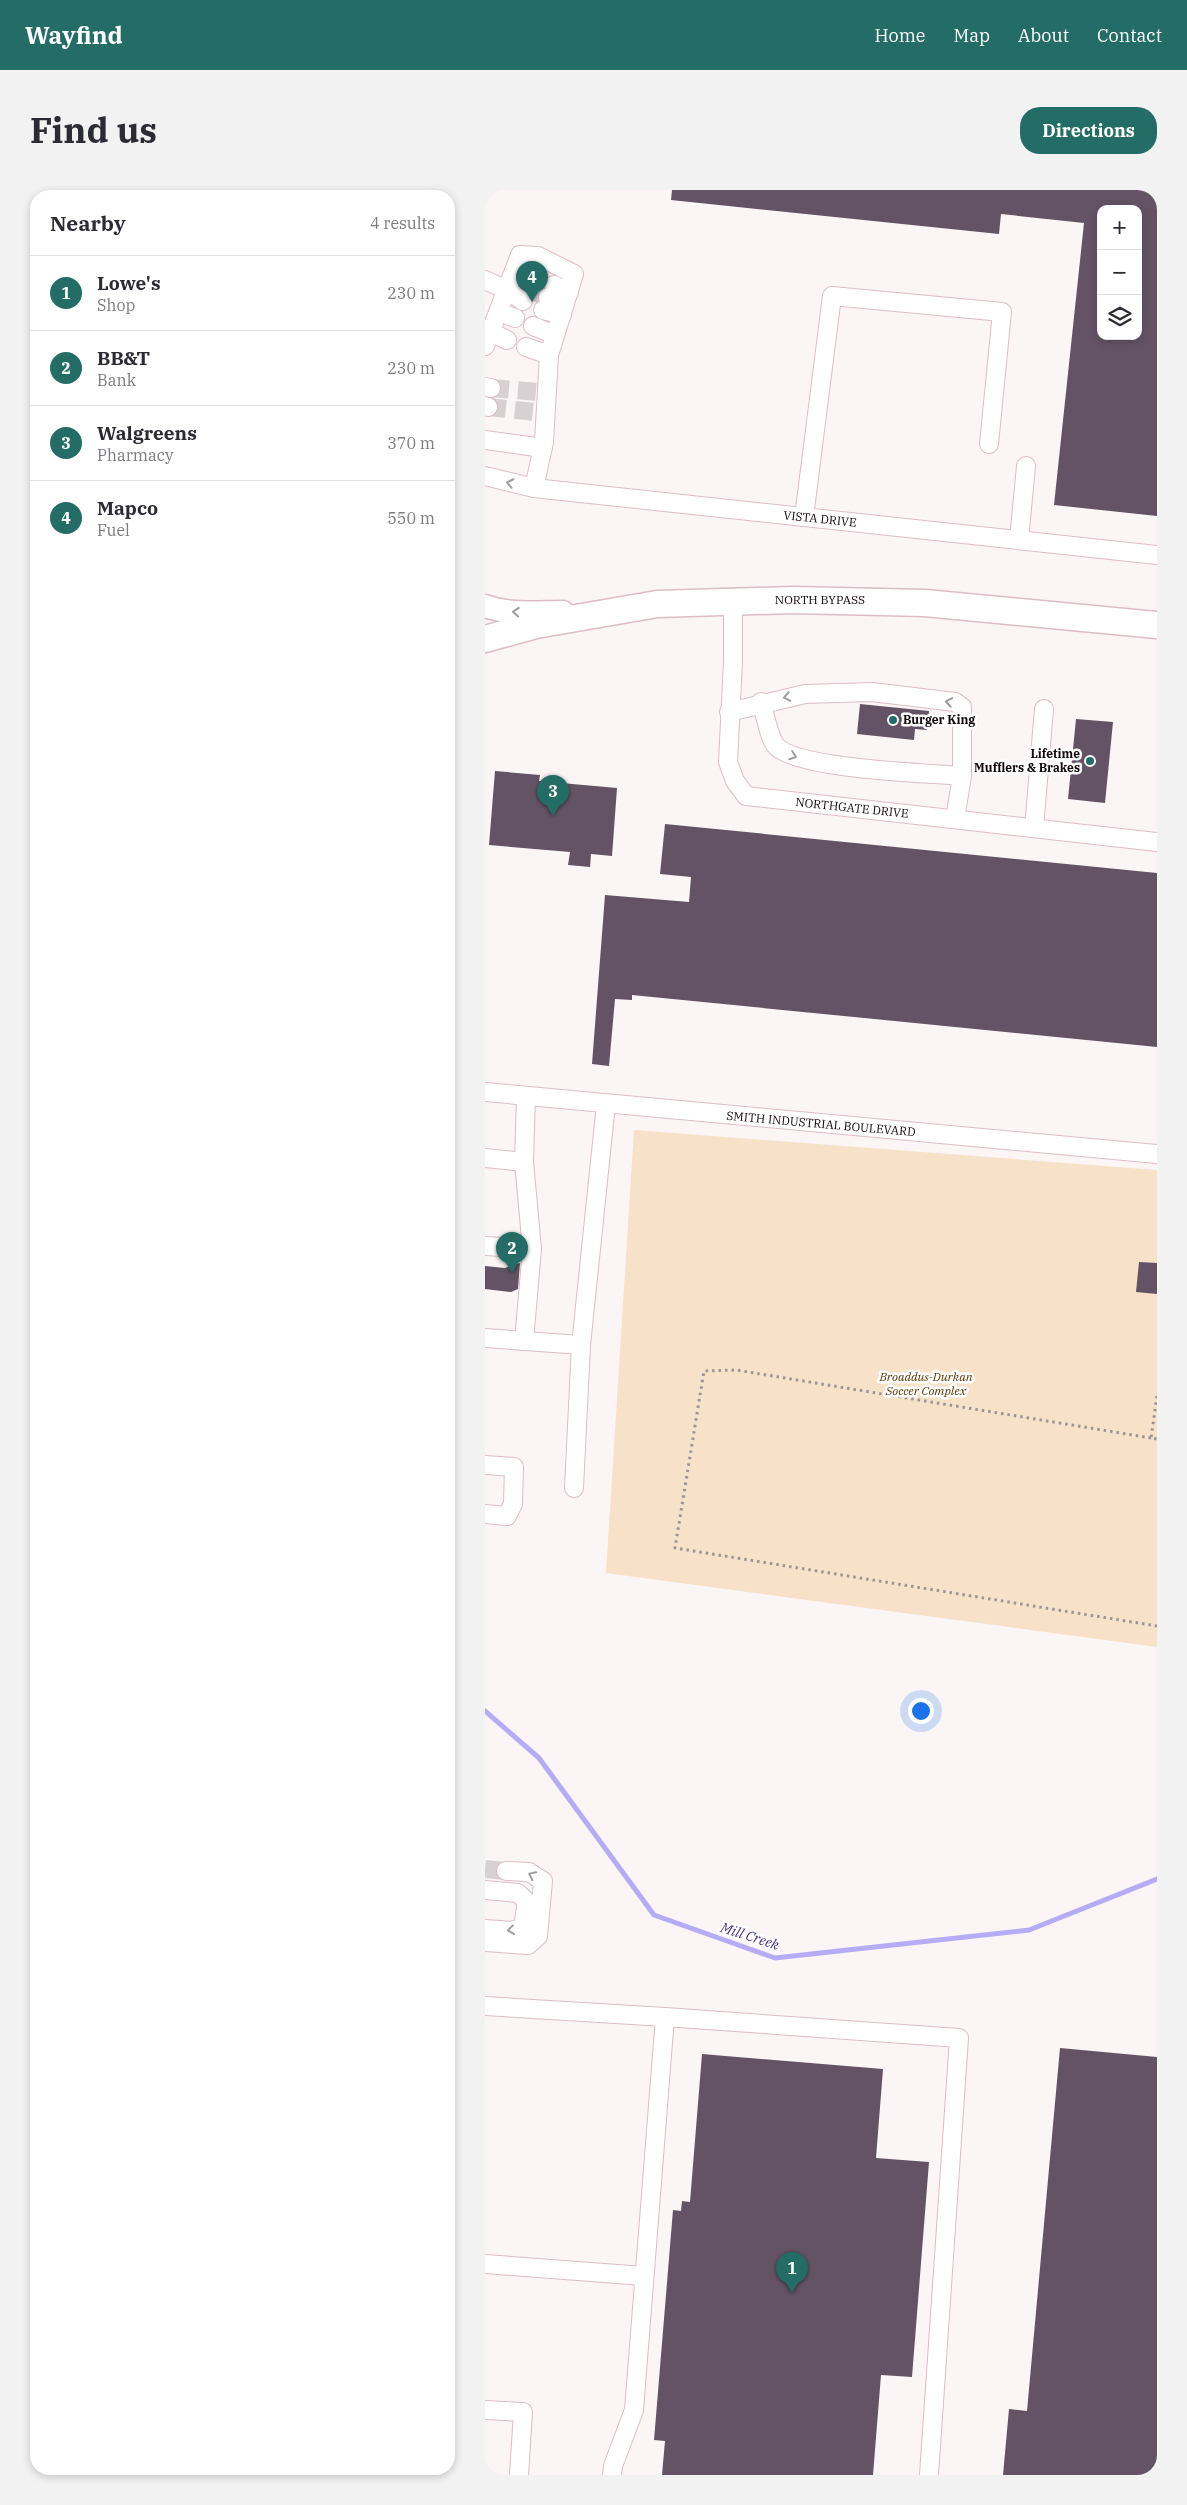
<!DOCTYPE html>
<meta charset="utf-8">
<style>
body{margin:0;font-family:"IBM Plex Serif",serif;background:#f2f2f3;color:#2b2b33}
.controls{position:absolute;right:15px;top:15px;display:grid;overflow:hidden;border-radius:10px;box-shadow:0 2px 8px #0003}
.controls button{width:45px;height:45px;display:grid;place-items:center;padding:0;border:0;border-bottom:1px solid #e1e1e2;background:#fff;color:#2b2b33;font:25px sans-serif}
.you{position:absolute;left:435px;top:1520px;width:18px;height:18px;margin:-12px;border:4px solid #fff;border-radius:50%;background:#1a73e8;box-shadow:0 0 0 8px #1a73e833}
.badge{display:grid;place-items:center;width:32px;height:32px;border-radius:50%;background:#246d66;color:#fff;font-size:16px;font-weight:700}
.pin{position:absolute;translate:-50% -41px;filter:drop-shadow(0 1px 2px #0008)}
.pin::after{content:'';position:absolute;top:26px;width:18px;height:15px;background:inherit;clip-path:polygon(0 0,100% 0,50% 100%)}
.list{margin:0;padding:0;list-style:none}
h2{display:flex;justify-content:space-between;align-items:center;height:65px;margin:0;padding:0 20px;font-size:21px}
h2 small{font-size:16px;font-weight:400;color:#7c7c81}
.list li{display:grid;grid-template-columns:32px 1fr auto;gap:15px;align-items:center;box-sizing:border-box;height:75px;padding:0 20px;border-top:1px solid #e1e1e2}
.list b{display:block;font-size:19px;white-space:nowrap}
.list p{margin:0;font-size:16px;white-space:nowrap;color:#7c7c81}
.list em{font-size:16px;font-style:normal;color:#7c7c81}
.icon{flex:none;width:28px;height:28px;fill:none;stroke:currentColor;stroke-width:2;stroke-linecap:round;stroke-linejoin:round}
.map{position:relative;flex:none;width:672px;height:2285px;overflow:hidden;border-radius:20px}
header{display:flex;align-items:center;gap:30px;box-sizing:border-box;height:70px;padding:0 25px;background:#246d66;color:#fff}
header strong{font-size:24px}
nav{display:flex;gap:28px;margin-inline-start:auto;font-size:18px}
.intro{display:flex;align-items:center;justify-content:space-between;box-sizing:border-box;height:120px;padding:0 30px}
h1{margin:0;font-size:35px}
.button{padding:12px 22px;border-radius:20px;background:#246d66;color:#fff;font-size:18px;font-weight:700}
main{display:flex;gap:30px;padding:0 30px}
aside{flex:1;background:#fff;border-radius:20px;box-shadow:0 2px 8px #0003}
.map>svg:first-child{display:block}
.green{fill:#f7e1c9}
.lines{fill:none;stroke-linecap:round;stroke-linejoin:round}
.stream{stroke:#b5acf5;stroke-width:5}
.building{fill:#645365;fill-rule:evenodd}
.minor-tunnel{stroke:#d8d1d3;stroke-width:18;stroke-dasharray:18 9;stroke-linecap:butt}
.minor-casing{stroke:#dcbdc6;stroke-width:20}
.major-casing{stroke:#dcbdc6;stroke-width:25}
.highway-casing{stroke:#dcbdc6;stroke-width:29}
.path{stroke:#9c9596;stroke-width:3;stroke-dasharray:2.5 4;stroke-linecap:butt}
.minor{stroke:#fff;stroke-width:18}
.major{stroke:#fff;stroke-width:22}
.highway{stroke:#fff;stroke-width:26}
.oneway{stroke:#a09c9d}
.poi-dot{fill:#246d66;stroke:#fff;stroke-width:2}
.labels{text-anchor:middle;stroke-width:5;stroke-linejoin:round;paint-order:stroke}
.street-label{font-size:12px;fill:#12080b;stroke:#fff}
.poi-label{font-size:12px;font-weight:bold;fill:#12080b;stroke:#fff;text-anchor:start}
.park-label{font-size:12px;font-style:italic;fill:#583400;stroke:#fff}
.water-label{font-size:14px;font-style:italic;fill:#443083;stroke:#fff}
</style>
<header>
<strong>Wayfind</strong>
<nav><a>Home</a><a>Map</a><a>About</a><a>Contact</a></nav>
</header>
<div class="intro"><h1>Find us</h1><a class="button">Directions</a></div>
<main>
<aside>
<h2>Nearby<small>4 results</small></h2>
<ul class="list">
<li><span class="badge">1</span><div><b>Lowe's</b><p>Shop</p></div><em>230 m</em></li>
<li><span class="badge">2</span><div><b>BB&amp;T</b><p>Bank</p></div><em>230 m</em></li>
<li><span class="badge">3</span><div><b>Walgreens</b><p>Pharmacy</p></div><em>370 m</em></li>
<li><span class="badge">4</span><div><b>Mapco</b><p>Fuel</p></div><em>550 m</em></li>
</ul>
</aside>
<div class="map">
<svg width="672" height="2285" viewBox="0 0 672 2285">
<rect width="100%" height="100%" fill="#fbf5f6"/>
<path class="green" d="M149,940l523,40v477l-551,-74z"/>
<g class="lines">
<path class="stream" d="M0,1521l54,47 115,157 121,43 254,-28 128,-51"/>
</g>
<g class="building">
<path d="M187,0h485v326l-103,-11 30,-282 -83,-9 -2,20 -328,-34zM616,19h37v127h-37z"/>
<path d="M375,514l69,7 -2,19 -12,-1 -1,11 -57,-6z"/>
<path d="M591,529l37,3 -8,81 -37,-4z"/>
<path d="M10,581l45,4 -1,6 78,7 -5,68 -21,-2 -1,13 -22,-2 2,-13 -81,-7z"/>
<path d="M180,634l492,49v174l-525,-52v5l-17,-1 -6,67 -17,-2 13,-169 84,7 2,-25 -31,-3z"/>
<path d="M654,1072l18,1v31l-21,-2z"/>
<path d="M35,1073l-2,26 -7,3 -26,-3v-23l20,2z"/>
<path d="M575,1858l97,9v418h-154l6,-66 18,2z"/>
<path d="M217,1864l181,15 -7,89 53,4 -17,215 -31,-2 -8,100h-211l3,-34 -11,-1 19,-230 8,1 1,-10 8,1z"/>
</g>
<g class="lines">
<g class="minor-tunnel">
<path d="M44,100l19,7"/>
<path d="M6,198l47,4"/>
<path d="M3,217l47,5"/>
<path d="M0,1679l21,2"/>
</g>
<g class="minor-casing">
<g id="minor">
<path d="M31,77l19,9"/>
<path d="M0,90l22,10 16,11"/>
<path d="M69,95l15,7"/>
<path d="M63,107l17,7"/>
<path d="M58,120l19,5"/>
<path d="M14,122l16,6"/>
<path d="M48,136l22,9"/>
<path d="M6,142l16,8"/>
<path d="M0,156l35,-91 18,1 36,18 -25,81 -5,87 -10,46"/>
<path d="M41,157l23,8"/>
<path d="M0,197l6,1"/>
<path d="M0,216l3,1"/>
<path d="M0,250l58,8"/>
<path d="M0,286l49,12 623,67"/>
<path d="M319,327l28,-221 170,16 -13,132"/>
<path d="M534,350l7,-74"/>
<path d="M248,412v59l-5,101 7,19 11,15 411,46"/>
<path d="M276,512c4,11 8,36 15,44 20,23 151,27 186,30"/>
<path d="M244,522l76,-18 67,-2 83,10 7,5v69l-7,43"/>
<path d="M549,638l10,-119"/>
<path d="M0,902l672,62"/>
<path d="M0,968l39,4"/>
<path d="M0,1056l47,3"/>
<path d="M0,1148l96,7 25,-241"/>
<path d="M39,1151l8,-92 -8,-87 2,-66"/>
<path d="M0,1275l29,2 -1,37 -6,12 -22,-2"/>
<path d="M89,1298l7,-143"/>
<path d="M0,1700l33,3 9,9 -4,25 -11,4 -27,-2"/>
<path d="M0,1752l43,3 10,-9 5,-55 -14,-9 -23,-1"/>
<path d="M0,1816l180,11 -31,393 -21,56 -1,9"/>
<path d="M180,1827l294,21 -30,437"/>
<path d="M0,2074l159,12"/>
<path d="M0,2220l38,2 -4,63"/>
</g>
</g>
<g class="major-casing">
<path id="major" d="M0,416c25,9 52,6 78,6"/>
</g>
<g class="highway-casing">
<path id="highway" d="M0,449l51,-14 121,-21 136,-4 132,3 232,22"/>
</g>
<g class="path">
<path d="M672,1206l-6,42 6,1"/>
<path d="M666,1248l-415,-68 -32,1 -29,177 482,78"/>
</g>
<use href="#minor" class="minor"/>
<use href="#major" class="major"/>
<use href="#highway" class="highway"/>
</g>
<defs><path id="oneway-chevron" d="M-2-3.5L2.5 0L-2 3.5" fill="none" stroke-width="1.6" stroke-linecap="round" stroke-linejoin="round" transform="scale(1.25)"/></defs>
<g class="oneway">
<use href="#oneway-chevron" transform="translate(25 293) rotate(-168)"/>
<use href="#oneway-chevron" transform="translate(31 422) rotate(-176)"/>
<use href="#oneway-chevron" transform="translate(302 507) rotate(169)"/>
<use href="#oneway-chevron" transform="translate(464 512) rotate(-170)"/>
<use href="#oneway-chevron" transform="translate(308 566) rotate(20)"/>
<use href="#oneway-chevron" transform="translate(47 1685) rotate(-154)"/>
<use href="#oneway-chevron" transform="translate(26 1740) rotate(173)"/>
</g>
<g class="poi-dot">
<circle cx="408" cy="530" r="5"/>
<circle cx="605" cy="571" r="5"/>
</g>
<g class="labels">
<g class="street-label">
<text transform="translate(335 329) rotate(6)" y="4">VISTA DRIVE</text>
<text x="335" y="414">NORTH BYPASS</text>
<text transform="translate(367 618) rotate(6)" y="4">NORTHGATE DRIVE</text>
<text transform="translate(336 934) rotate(5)" y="4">SMITH INDUSTRIAL BOULEVARD</text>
</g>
<g class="poi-label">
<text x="418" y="534">Burger King</text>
<text x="595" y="568" text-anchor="end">Lifetime<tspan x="595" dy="14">Mufflers &amp; Brakes</tspan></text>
</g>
<g class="park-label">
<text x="441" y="1191">Broaddus-Durkan<tspan x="441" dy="14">Soccer Complex</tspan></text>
</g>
<g class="water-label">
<text transform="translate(265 1746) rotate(18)" y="5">Mill Creek</text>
</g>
</g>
</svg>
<div class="controls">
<button>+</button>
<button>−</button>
<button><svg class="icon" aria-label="layers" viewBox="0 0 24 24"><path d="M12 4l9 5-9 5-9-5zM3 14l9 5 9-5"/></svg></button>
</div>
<div class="you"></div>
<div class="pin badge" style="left:307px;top:2103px">1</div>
<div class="pin badge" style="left:27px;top:1083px">2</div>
<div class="pin badge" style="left:68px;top:626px">3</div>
<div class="pin badge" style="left:47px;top:112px">4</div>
</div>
</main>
